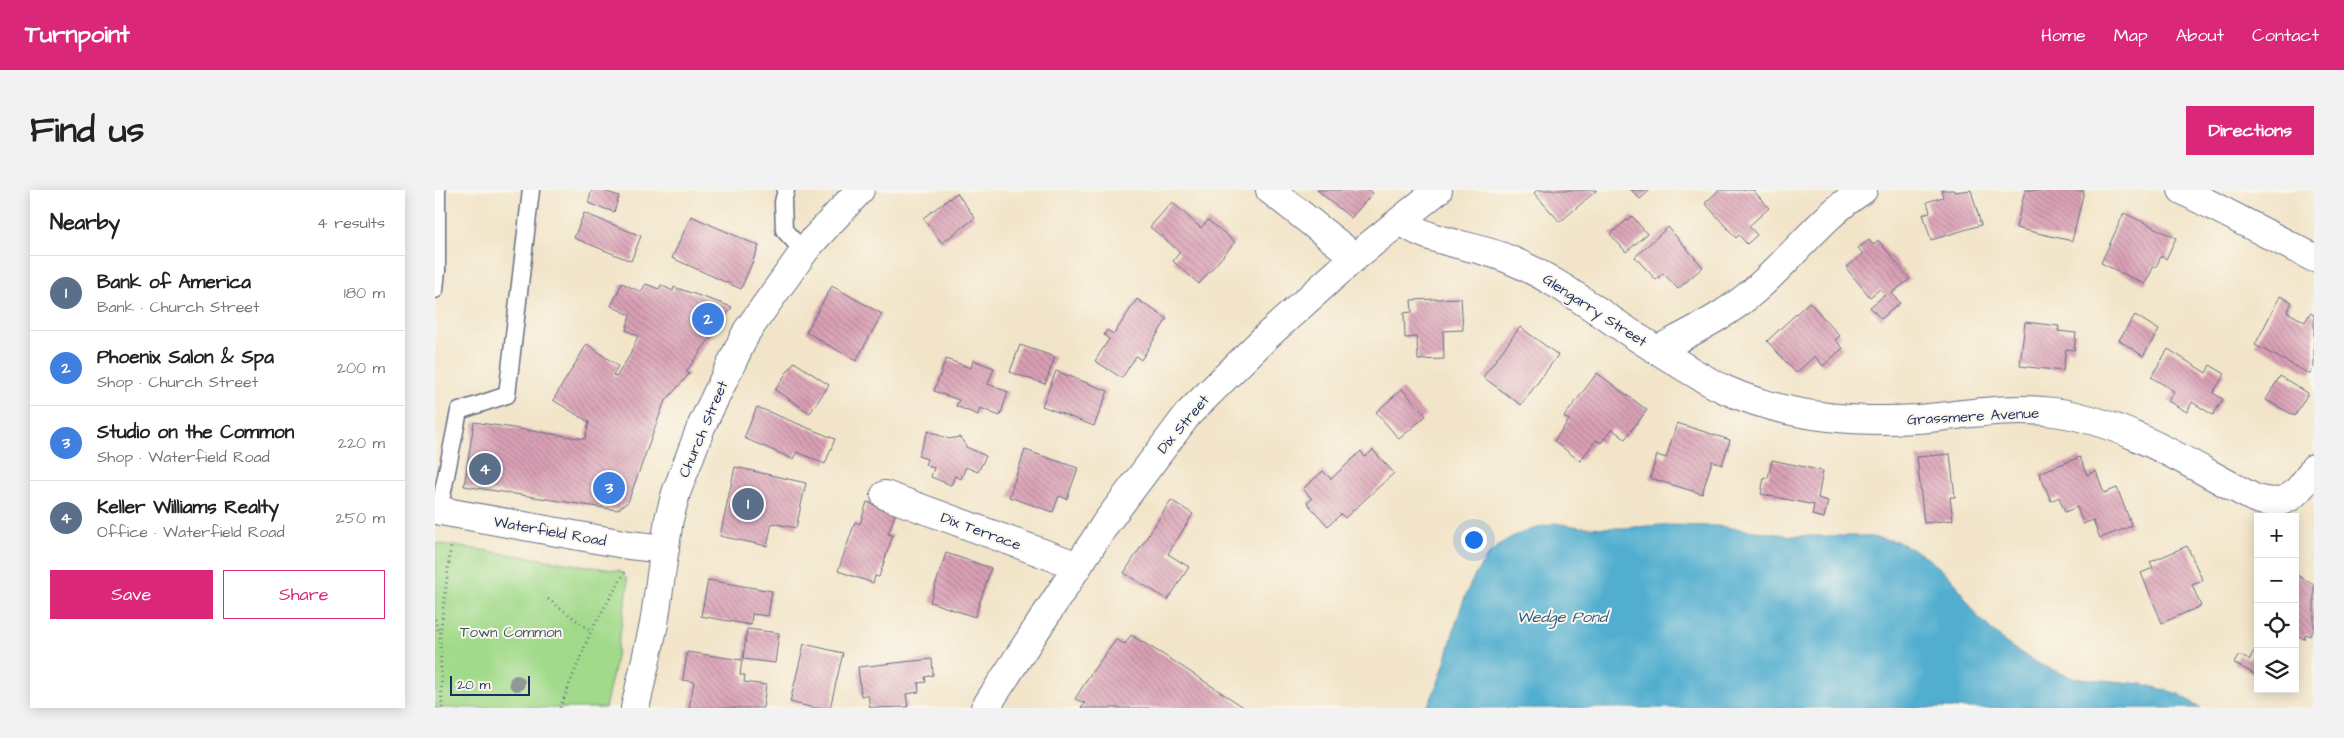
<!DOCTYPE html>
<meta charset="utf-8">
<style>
body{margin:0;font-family:"Architects Daughter",sans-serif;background:#f2f2f2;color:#222}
.controls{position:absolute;right:15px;bottom:15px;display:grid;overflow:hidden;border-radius:0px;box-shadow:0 2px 12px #0003}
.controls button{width:45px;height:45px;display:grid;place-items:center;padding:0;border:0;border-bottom:1px solid #e0e0e0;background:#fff;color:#222;font:25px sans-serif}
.scale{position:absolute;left:15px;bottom:12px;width:80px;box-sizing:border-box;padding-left:5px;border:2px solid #1b2f5e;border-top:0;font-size:14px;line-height:18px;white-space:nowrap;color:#1b2f5e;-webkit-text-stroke:4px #fbf7ec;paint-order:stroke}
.you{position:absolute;left:1038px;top:349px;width:18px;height:18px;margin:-12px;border:4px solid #fff;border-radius:50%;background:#1a73e8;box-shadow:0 0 0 8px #1a73e833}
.badge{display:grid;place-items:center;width:32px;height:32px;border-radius:50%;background:#db2777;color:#fff;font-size:16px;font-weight:700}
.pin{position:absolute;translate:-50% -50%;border:2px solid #fff;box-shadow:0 1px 5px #0006}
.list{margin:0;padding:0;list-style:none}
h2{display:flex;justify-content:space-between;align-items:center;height:65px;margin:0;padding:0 20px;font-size:21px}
h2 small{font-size:16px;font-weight:400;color:#767676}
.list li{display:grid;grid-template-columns:32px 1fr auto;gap:15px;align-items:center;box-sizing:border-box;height:75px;padding:0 20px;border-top:1px solid #e0e0e0}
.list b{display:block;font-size:19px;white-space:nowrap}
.list p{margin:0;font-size:16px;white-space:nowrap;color:#767676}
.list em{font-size:16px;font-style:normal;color:#767676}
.actions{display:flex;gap:10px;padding:15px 20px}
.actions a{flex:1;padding:11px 0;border:1px solid #db2777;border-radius:0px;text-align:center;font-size:18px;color:#db2777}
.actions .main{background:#db2777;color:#fff}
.icon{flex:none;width:28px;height:28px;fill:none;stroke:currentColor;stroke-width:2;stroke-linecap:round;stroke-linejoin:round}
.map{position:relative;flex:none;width:1879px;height:518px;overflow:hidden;border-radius:0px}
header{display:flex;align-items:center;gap:30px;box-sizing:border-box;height:70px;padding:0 25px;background:#db2777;color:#fff}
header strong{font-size:24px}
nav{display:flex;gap:28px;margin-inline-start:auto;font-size:18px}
.intro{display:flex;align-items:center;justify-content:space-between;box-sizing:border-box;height:120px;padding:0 30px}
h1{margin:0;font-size:35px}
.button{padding:12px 22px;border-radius:0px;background:#db2777;color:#fff;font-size:18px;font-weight:700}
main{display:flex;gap:30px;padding:0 30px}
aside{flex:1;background:#fff;border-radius:0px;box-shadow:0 2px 12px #0003}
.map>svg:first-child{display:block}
.green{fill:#a2da8b;stroke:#5e8474}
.water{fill:#51aecf;stroke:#366e96}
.building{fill:url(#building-back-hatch)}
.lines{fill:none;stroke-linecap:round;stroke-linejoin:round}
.service-casing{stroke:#666e83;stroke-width:19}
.minor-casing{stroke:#666e83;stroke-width:30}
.secondary-casing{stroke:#666e83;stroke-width:30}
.path{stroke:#666e83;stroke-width:3;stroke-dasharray:1 4;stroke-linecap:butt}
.service{stroke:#fff;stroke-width:16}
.minor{stroke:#fff;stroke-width:28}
.secondary{stroke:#fff;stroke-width:28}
.tree{fill:#8e9894}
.labels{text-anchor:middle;stroke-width:4;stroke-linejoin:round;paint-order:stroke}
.street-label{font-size:15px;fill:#1b2f5e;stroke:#fbf7ec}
.park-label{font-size:15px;fill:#3d5a69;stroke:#fbf7ec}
.water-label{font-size:16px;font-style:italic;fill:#2e5b86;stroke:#fbf7ec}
</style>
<header>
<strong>Turnpoint</strong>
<nav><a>Home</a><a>Map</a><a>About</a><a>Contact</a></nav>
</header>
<div class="intro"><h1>Find us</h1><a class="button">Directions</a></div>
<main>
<aside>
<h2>Nearby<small>4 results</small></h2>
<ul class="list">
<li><span class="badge" style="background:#5c6f8a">1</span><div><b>Bank of America</b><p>Bank · Church Street</p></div><em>180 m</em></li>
<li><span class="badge" style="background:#3f7fe0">2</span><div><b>Phoenix Salon &amp; Spa</b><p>Shop · Church Street</p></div><em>200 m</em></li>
<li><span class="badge" style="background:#3f7fe0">3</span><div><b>Studio on the Common</b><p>Shop · Waterfield Road</p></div><em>220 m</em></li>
<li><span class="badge" style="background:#5c6f8a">4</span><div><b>Keller Williams Realty</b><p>Office · Waterfield Road</p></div><em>250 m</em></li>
</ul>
<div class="actions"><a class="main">Save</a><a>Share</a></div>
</aside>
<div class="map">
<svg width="1879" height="518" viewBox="0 0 1879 518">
<defs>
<pattern id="building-back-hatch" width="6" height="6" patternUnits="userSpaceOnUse" patternTransform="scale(1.25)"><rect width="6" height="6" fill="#daa0b5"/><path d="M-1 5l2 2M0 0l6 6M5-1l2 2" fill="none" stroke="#b08396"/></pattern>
</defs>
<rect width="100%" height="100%" fill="#fbf7ec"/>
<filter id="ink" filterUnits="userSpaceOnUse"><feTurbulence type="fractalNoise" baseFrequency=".02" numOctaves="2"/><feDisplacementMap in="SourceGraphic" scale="10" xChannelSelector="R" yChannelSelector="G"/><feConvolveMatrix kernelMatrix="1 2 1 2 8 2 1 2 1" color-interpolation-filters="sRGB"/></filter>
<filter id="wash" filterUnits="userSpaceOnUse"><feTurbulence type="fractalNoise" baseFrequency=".0096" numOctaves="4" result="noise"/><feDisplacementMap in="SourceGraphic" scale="20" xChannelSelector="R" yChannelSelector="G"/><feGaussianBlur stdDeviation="1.12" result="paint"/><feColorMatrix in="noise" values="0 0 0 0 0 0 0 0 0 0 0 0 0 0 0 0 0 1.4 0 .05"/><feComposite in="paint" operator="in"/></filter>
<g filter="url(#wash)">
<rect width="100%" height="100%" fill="#f2e4c8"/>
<path class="green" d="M0,353l185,28 7,8 1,8 -14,81 -9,40h-170z"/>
<path class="water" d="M1120,333l25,4 40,1 42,-3 55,1 76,10h72l31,5 29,15 27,22 25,38 30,28 28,18 35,15 73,7 36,10 22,14h-775c30,-50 27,-131 79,-167 14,-9 33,-13 50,-18z"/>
<g id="blocks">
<g class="building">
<path d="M157,0h9l18,6 -5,16 -26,-9z"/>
<path d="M882,0h52l4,3 -22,25z"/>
<path d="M1102,0h60l-37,32 -26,-29z"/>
<path d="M1196,0h19l-10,9z"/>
<path d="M1284,0h34l16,18 -20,18 8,9 -10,9 -8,-9 -3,3 -31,-35z"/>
<path d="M1506,0h13v2l17,-2 10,35 -50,15 -8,-26 7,-2 -3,-10 16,-5z"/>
<path d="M1590,0l59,1 -12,50 -56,-13z"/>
<path d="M522,3l18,25 -33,25 -19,-25z"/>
<path d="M737,12l29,26 7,-8 27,22 -36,42 -26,-23 7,-9 -30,-25z"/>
<path d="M149,23l57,23 -10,25 -57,-23z"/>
<path d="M1689,23l52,25 -10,21 -5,-3 -5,11 -2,-1 -9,18 -44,-21z"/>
<path d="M256,26l68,30 -18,43 -69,-31z"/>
<path d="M1197,26l15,18 -21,18 -16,-18z"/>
<path d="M1233,37l35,40 -25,22 -15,-16 -7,7 -21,-23z"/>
<path d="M1434,50l4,5 5,-5 32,39 -18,14 8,10 -19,16 -11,-12 15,-12 -5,-6 -10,8 -24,-29 17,-14 -5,-6z"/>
<path d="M187,93l19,9 5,-8 13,5 2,-4 12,6 1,-4 58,20 -46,65 3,2 -25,29 -36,99 -11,8 -153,-24 10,-64 111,17 4,-17 -36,-22 34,-56 31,22 -5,9 3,2 14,-22 8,-19 -12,-6 4,-15 -19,-9z"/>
<path d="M397,96l50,28 -26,47 -50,-29z"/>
<path d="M1845,106l12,6 -5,10 18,10 5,-9 4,2v51l-4,8 -55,-29z"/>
<path d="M1026,108l2,32 -20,1 1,28 -26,1 -1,-23 -12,1 -1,-25 8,-1 -1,-12z"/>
<path d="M702,109l30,20 -26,41 -5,-4 -14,22 -27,-17 14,-22 -5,-4 3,-5 7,4z"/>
<path d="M1374,112l31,34 -5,4 8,8 -20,18 -8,-10 -19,17 -29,-32z"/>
<path d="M1700,125l24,15 -16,26 -24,-16z"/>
<path d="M1590,132l34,4 -1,5 18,2 -2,17 -8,-1 -3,22 -43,-5z"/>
<path d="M1085,137l38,28 -37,50 -38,-28z"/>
<path d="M585,155l35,12 -10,27 -35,-12z"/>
<path d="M1733,159l38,24 4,-8 15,9 -12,19 10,6 -10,16 -21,-13 -5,10 -19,-11 6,-10 -23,-14z"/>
<path d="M511,169l25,9 2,-8 21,8 -6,16 20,8 -8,24 -20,-8 -2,7 -22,-9 3,-6 -25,-9z"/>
<path d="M359,172l35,23 -19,28 -35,-23z"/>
<path d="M621,181l52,20 -14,35 -52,-20z"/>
<path d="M1162,183l50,37 -22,29 -13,-10 -11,14 -5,-3 -16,21 -26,-20 15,-21 -5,-3z"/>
<path d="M1845,186l28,17 -13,23 -29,-16z"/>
<path d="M967,199l24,27 -27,23 -23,-27z"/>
<path d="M322,217l78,32 -10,25 -28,-12 -4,7 -49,-21z"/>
<path d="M1242,233l53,17 -8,25 -10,-4 -10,33 -52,-16 7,-23 9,3z"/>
<path d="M493,241l21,8 10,-2 5,4 2,6 20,9 -8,16 -12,-5 -5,12 -6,-3 -4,9 -20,-8 3,-9 -9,-3 2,-6 -9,-3z"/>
<path d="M590,260l53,18 -11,31 -8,-3 -6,16 -44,-15z"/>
<path d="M938,260l21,23 -49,45 -4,-4 -13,12 -21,-23 5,-4 -9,-10 20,-18 8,8 30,-28 4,6z"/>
<path d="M1515,264l5,43h-5l3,23 -29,3 -7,-66z"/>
<path d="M1645,267l7,18 9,-4 8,22 13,-5 15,38 -32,12 -7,-18 -10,4 -6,-17 -12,5 -6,-15 -8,4 -12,-28z"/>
<path d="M1337,270l51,11 -5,27 10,3 -4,17 -12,-3 2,-10 -53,-11 3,-17 4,1z"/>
<path d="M300,277l71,16 -10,45 -24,-5 -5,23 -47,-10z"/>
<path d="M736,310l22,14 -25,40 21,13 -21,33 -44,-27z"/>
<path d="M432,312l29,10 -8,22 5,1 -14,42 -4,-1 -2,7 -35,-12 17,-49 5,2z"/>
<path d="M1752,356l16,35 -11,4 9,21 -39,17 -21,-50 12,-5 -3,-6z"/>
<path d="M511,363l45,15 -16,49 -45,-15z"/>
<path d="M1860,384l19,10v46l-4,6 -4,-2 -2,5 -9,-5z"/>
<path d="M273,390l64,11 -4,25 -16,-2 -1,11 -50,-9z"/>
<path d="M312,439l32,4 -4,30 -32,-4z"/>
<path d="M696,445l41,25 73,48h-164l4,-5 -10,-4 16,-26 25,-33 9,4z"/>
<path d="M369,454l39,9 -13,55h-16l-24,-6z"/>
<path d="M1821,458l2,1v27l-24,-13 5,-8 10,5z"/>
<path d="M252,462l55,8 -2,15h5l-1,7 22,3 -3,23h-74l5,-26 -11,-2z"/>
<path d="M497,469l1,16 -8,2 1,5 -8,1 1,9 -13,2 2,13 -38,1 -2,-13 -7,1 -3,-29z"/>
</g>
</g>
</g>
<g filter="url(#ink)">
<use href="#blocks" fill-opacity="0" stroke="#666e83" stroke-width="1"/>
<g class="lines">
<g class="service-casing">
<g id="service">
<path d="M351,0l-3,12 1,28 20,22"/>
<path d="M0,81l2,-1v-80"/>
<path d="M0,100l2,-20"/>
<path d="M4,321l20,-100 48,-16 24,-205"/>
</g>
</g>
<g class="minor-casing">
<g id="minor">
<path d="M835,0l85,67"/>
<path d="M1747,0l132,68"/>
<path d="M966,31c31,23 72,23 107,38 54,22 99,61 149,91 34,-18 70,-35 99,-61 36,-31 66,-73 107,-99"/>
<path d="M1222,160c23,14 44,29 69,40 61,27 126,33 192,29 44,-4 91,-13 136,-7 73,10 136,53 200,86 31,12 45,-5 60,-30"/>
<path d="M450,305l193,71"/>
<path d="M550,518l121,-185 82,-109 80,-79 87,-78 83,-67"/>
</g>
</g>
<g class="secondary-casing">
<g id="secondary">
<path d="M0,320l194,35 36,4"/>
<path d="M200,518l19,-84 15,-105 7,-26 25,-66 46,-96 61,-85 52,-56"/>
</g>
</g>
<g class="path">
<path d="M113,409l43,32"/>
<path d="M0,429l4,14"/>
<path d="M7,518l-2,-73 11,-90"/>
<path d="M125,518l31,-77 34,-59"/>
</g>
<use href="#service" class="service"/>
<use href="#minor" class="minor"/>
<use href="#secondary" class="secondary"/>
</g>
<circle class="tree" cx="82" cy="493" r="8"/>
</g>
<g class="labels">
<g class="street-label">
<text transform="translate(1160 120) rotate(33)" y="5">Glengarry Street</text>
<text transform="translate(1538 226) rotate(-3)" y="5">Grassmere Avenue</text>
<text transform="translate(748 234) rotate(-50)" y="5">Dix Street</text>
<text transform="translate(268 239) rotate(-67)" y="5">Church Street</text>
<text transform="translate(115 341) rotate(10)" y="5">Waterfield Road</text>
<text transform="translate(546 341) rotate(20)" y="5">Dix Terrace</text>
</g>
<g class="park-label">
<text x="76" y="447">Town Common</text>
</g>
<g class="water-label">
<text x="1127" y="432">Wedge Pond</text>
</g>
</g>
</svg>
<div class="controls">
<button>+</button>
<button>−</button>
<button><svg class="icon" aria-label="locate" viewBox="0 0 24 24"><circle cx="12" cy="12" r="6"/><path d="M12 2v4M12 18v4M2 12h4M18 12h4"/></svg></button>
<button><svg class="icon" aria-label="layers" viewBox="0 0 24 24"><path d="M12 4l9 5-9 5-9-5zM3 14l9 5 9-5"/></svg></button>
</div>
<div class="scale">20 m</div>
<div class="you"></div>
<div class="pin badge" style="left:313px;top:314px;background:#5c6f8a">1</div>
<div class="pin badge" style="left:273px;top:129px;background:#3f7fe0">2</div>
<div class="pin badge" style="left:174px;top:298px;background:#3f7fe0">3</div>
<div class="pin badge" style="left:50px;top:279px;background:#5c6f8a">4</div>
</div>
</main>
